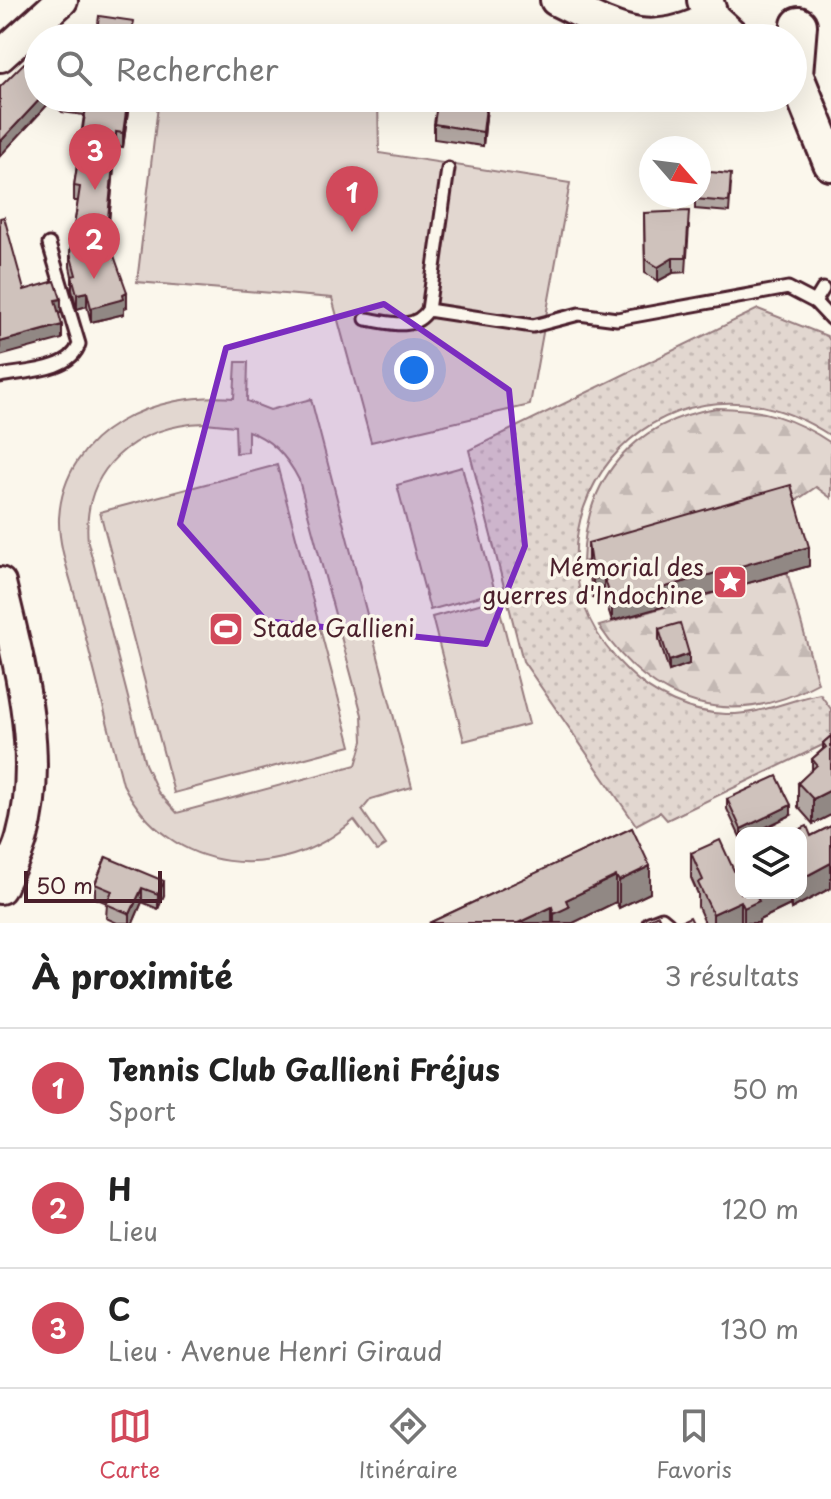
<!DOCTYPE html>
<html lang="fr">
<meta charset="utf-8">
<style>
body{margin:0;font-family:"Playpen Sans",sans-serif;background:#f6f6f6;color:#222}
.controls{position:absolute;right:24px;bottom:24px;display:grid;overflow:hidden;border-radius:16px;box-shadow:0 8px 32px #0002}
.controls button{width:72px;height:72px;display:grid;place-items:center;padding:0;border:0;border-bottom:2px solid #e0e0e0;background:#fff;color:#222;font:40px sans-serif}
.compass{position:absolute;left:639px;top:136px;width:72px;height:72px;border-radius:50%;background:#fff;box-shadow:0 8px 32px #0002;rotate:118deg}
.scale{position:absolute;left:24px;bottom:20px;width:138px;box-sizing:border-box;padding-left:8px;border:4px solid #4a1f2b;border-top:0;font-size:22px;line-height:28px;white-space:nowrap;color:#4a1f2b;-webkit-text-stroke:6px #fbf7ec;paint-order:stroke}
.you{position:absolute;left:414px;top:370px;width:28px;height:28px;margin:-20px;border:6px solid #fff;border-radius:50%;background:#1a73e8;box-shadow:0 0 0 12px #1a73e833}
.badge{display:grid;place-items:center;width:52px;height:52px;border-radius:50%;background:#d1495b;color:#fff;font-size:26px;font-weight:700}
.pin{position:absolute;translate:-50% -66px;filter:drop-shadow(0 2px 4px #0008)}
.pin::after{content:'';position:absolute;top:42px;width:28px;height:24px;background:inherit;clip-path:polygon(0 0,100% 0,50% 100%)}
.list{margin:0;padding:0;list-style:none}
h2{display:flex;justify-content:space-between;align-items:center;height:104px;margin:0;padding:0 32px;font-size:34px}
h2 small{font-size:26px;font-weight:400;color:#767676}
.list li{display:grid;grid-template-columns:52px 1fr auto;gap:24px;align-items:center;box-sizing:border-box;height:120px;padding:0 32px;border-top:2px solid #e0e0e0}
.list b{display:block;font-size:30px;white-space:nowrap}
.list p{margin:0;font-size:26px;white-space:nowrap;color:#767676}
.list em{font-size:26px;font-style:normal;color:#767676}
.icon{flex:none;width:44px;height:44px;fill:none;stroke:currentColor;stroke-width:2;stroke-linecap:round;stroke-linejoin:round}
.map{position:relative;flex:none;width:831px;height:923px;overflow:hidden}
.search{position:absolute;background:#fff;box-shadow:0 8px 32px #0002;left:24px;right:24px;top:24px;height:88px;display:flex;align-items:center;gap:20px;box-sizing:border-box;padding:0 28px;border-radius:44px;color:#767676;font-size:30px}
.sheet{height:464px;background:#fff}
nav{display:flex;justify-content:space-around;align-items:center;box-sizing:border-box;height:112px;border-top:2px solid #e0e0e0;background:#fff;font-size:22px;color:#767676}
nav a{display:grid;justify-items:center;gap:4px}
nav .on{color:#d1495b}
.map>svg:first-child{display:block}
.grass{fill:url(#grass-dots);stroke:#967b7e;stroke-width:2}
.forest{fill:url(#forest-firs);stroke:#967b7e;stroke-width:2}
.pitch{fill:#e2d7d0;stroke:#967b7e;stroke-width:2;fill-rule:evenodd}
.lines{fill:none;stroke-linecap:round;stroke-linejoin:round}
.lane-casing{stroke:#4a1f2b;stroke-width:17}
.secondary-casing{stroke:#4a1f2b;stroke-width:36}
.primary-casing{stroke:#4a1f2b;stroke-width:40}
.lane{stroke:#fbf7ec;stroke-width:11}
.secondary{stroke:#fbf7ec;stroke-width:30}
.primary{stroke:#fbf7ec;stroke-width:34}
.wall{fill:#b2a7a2;stroke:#4a1f2b;stroke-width:2}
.shaded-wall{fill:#918884;stroke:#4a1f2b;stroke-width:2}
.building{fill:#cfc2bc;stroke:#4a1f2b;stroke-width:2}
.marked{fill:#7b2cbf;fill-opacity:0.2;stroke:#7b2cbf;stroke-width:6;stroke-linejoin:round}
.labels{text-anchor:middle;stroke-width:7;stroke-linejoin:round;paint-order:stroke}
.poi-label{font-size:24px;fill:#4a1f2b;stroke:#fbf7ec;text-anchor:end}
</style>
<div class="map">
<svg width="831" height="923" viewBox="0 0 831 923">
<defs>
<pattern id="grass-dots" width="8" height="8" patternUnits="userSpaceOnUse" patternTransform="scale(2)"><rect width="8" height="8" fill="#e2d7d0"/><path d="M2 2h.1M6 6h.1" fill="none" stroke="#c3b8b3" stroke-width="1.8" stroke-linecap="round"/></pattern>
<pattern id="forest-firs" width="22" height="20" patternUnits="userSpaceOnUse" patternTransform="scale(2)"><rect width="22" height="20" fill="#e2d7d0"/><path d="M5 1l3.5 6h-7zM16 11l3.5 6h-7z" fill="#c3b8b3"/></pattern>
</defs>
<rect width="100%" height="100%" fill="#fbf7ec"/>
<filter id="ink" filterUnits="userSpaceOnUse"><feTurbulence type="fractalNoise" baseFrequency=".0125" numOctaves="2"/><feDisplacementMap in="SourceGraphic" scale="16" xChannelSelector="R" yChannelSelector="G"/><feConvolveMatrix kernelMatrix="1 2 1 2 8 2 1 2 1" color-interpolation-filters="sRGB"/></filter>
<g filter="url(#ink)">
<path class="grass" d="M758,309l69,27 4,6v94c-177,-117 -343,102 -203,235 25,25 62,42 98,43 34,1 62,-14 94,-20l11,15v32l-164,79 -7,-8 -24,13 -113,-164 -54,-211z"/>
<g class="forest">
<path d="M716,408c45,0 78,10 115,35v55l-15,-11 -25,17 -208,58c2,-84 50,-140 133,-154z"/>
<path d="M787,572l31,111c-86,48 -166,23 -219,-57z"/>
</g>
<g class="pitch">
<path d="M159,98h219l1,55 191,30 -40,222 -159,37 -39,-144 -195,-16z"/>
<path d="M236,362h12l-1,39 23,9 41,-11 101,388 -41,12 -9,11 24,35 -9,6 -23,-31c-74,66 -185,55 -231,-36 -15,-58 -30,-118 -45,-177 -7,-28 -20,-60 -19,-89 5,-89 98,-127 175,-120zM205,423l30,3 1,27 12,-1v-21c23,8 40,27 51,49l63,235 1,26 -7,24 -179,48 -19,-21 -13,-28 -57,-222c-7,-73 47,-117 117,-119z"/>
<path d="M277,465l74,281 -177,47 -74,-281z"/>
<path d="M462,467l33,125 -65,18 -33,-125z"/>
<path d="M497,599l32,125 -65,17 -32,-124z"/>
</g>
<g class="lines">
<g class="lane-casing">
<g id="lane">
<path d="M815,302l8,-13"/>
<path d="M428,310l105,16 46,-12 38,5 171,-31 27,14 16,17"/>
<path d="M366,319c23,3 48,13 62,-9l20,-141"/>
<path d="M0,376c24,-5 71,-5 79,-32l-30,-100"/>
<path d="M649,923l13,-5 6,5"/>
</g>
</g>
<g class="secondary-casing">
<g id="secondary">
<path d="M556,0c61,30 90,51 155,18"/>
<path d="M0,56l62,-56"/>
<path d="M0,583c19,80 45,172 22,254 -4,17 -15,34 -22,51"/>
</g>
</g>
<g class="primary-casing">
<g id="primary">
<path d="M705,0l6,18 22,20"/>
<path d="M799,25l-4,49 36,89"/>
</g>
</g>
<use href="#lane" class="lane"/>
<use href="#secondary" class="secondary"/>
<use href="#primary" class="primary"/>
</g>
<g class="wall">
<path d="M0,87l38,11h92l-7,49 -7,-1 -8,86h-6l2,21 23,54 -3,1v6l-33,8 -4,-16 -10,3 -5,-19v-14l-2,-9v-14l8,-52h-4v-15l10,-71 -22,-3 -11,-11 -51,55z"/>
<path d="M488,98l-5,48 -49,-7v-15z"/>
<path d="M731,184l-2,28 -34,-3v-13z"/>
<path d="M644,213l45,13 -3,46 -13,1 -15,8 -13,-8z"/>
<path d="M588,543l221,23 -197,55 -8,-26 -11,3 -5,-36z"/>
<path d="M659,629l30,35 -20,7 -10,-32z"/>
<path d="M831,736v79l-18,9 -15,-17v-24l14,-13v-11l11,-10v-6z"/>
<path d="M727,799l64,16 -37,18h-13v6l-14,-30z"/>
<path d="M831,826v62l-40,21 -1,-4 -31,15v3h-54l-7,-16v-13l-7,-16v-25l50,40h60l10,-57z"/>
<path d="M632,828l18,65 -31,15 -3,-6 -43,21h-144z"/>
<path d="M106,857l58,38 -6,14 -16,-7 -9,21h-16l-11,-5 1,-15 -12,-5v-14z"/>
</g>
<g class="shaded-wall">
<path d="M41,98h10v3l-51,55v-14z"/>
<path d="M128,98h2l-7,49v-14z"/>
<path d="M487,98h1l-5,48v-14z"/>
<path d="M116,132v14l-8,86v-14z"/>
<path d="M673,258v15l-15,8v-14z"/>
<path d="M87,292v14l-10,3v-15z"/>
<path d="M127,292v15l-3,1v6l-33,8v-14z"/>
<path d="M61,299v14l-6,2v-15z"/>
<path d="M62,325v14l-62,17v-14z"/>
<path d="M809,547v19l-197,55v-19z"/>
<path d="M604,576v19l-11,3v-19z"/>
<path d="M689,654v10l-20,7v-10z"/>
<path d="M831,790v25l-18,9v-25z"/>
<path d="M791,805v10l-37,18h-13v-4z"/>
<path d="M831,863v25l-40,21v-16h10v-14z"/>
<path d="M650,866v27l-31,15v-27z"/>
<path d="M616,876v26l-43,21h-19v-9l12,-14z"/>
<path d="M164,881v14l-6,14v-15z"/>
<path d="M142,888v14l-9,21h-3v-9z"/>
<path d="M763,893h27v12l-31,15v3h-15v-15l12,-12z"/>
<path d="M741,901v22h-28v-9z"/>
<path d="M552,907v16h-34z"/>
</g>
<g class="building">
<path d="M99,16l35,5 -2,10 5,1 -1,6h-40z"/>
<path d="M24,63l9,8 5,-5v32h3l-41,44v-55z"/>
<path d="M66,98h62l-5,35 -7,-1 -8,86 -10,-1 6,23 -1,13 9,-3 15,42 -4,2 1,5 -33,9 -4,-16 -10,2 -5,-18 4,-1 -6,-22 10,-66 -6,-1 13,-85z"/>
<path d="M438,98h49l-4,34 -49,-8z"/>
<path d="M699,171l32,3 -2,28 -34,-3v-3h4z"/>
<path d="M689,211l-3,47h-13l-15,9 -13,-8 -1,-46z"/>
<path d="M4,217l20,73 31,-9 6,18 -6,1 7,25 -62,17v-124z"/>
<path d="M791,485l18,62 -197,55 -8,-26 -11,3 -5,-36z"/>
<path d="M680,623l9,31 -20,7 -10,-32z"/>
<path d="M831,736v54l-18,9 -15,-16 19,-18 -5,-6 14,-12 -3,-4z"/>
<path d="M777,776l14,29 -50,24 -14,-30z"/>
<path d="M807,826l4,10 20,-10v37l-30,16v-46h-10z"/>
<path d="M632,828l18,38 -31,15 -3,-5 -50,24 3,7 -15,7 -2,-7 -34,16h-89z"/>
<path d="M720,840l15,33 6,-3v23h22l-7,3 3,5 -15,7 -3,-7 -28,13 -15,-31 5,-3 -12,-27z"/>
<path d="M106,857l58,24 -6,13 -16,-6 -12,26 -24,-10 6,-13 -17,-7z"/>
<path d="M658,915l4,8h-21z"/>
<path d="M690,917l3,6h-16z"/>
</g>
</g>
<path class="marked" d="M384,304l125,86 16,156 -39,98 -220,-23 -86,-97 46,-176z"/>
<defs>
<g id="sight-square" transform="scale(1.8)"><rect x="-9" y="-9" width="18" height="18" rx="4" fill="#d1495b" stroke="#fbf7ec"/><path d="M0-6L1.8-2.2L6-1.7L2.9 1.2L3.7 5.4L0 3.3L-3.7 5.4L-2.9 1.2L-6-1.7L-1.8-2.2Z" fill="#fff"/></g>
<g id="stadium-square" transform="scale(1.8)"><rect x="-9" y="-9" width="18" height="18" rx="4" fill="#d1495b" stroke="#fbf7ec"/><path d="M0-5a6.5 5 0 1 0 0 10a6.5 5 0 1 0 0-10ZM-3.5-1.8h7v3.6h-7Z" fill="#fff"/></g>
</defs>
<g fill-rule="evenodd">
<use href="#sight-square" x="730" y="582"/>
<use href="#stadium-square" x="226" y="629"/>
</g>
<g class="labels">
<g class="poi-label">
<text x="704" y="576">Mémorial des<tspan x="704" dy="28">guerres d'Indochine</tspan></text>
<text x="252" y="637" text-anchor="start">Stade Gallieni</text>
</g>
</g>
</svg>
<div class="controls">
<button><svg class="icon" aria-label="layers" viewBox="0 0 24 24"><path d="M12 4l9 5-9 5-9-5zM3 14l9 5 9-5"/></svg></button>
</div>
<svg class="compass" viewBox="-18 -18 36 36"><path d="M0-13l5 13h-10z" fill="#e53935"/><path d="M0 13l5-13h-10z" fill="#767676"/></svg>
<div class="scale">50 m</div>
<div class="you"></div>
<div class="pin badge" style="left:352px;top:232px">1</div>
<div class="pin badge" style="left:94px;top:279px">2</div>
<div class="pin badge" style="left:95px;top:190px">3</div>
<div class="search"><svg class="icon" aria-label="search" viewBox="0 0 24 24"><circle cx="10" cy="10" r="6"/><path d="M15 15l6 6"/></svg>Rechercher</div>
</div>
<section class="sheet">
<h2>À proximité<small>3 résultats</small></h2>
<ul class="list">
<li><span class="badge">1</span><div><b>Tennis Club Gallieni Fréjus</b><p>Sport</p></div><em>50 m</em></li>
<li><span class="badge">2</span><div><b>H</b><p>Lieu</p></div><em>120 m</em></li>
<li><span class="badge">3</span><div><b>C</b><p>Lieu · Avenue Henri Giraud</p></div><em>130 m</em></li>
</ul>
</section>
<nav>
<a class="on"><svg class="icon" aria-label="map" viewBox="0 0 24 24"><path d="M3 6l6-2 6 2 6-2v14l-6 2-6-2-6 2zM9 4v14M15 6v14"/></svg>Carte</a>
<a><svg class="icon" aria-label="directions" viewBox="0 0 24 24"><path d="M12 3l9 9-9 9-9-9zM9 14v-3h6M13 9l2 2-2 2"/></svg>Itinéraire</a>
<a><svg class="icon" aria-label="saved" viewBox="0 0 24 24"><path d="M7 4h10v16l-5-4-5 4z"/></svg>Favoris</a>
</nav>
